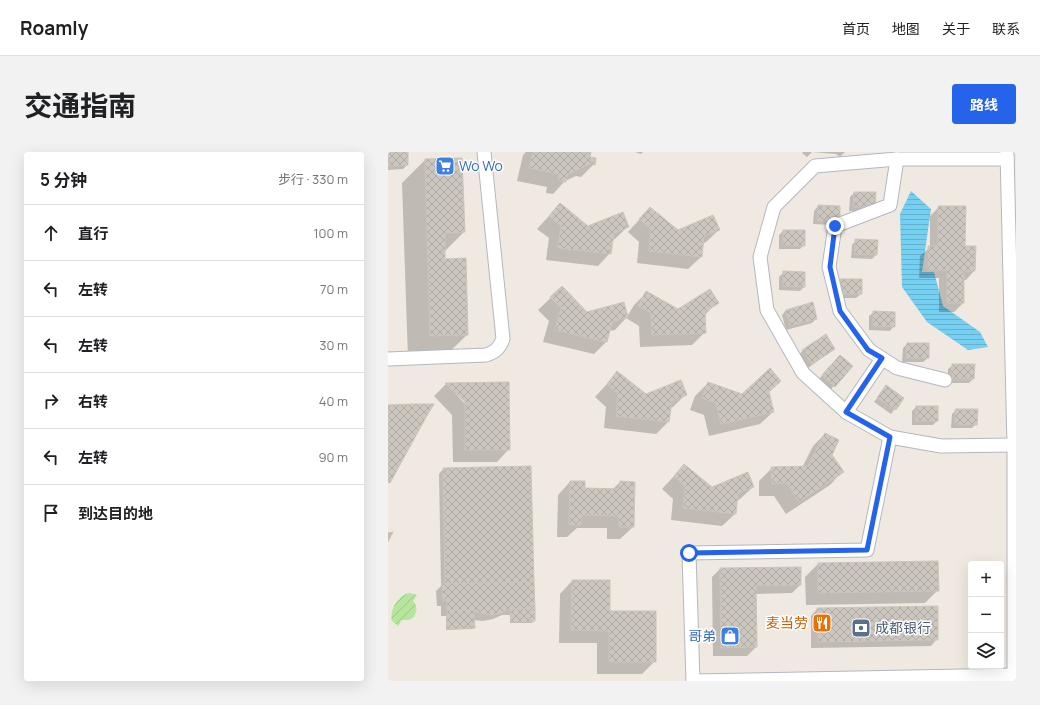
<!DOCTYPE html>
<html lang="zh">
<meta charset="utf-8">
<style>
body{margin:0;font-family:Manrope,"Noto Sans SC",sans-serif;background:#f2f2f2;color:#202124}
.controls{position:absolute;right:12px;bottom:12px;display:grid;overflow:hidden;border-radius:4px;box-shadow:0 4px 16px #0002}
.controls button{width:36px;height:36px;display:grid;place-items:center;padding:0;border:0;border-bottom:1px solid #e0e0e0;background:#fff;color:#202124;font:20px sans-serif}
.stop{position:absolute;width:12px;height:12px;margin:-9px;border:3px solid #2563eb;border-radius:50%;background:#fff}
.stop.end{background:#2563eb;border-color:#fff;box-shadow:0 1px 4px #0008}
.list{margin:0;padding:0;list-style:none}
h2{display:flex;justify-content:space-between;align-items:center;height:52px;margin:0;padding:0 16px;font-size:17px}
h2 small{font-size:13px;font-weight:400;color:#757577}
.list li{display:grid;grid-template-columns:26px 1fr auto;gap:12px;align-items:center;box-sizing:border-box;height:56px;padding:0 16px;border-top:1px solid #e0e0e0}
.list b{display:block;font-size:15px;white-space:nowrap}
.list em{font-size:13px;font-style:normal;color:#757577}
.icon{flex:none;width:22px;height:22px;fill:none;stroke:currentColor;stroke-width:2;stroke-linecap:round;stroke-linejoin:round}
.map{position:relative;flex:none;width:628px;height:529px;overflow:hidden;border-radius:4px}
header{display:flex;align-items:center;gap:24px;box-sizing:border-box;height:56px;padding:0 20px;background:#fff;border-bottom:1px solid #e0e0e0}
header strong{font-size:19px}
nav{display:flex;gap:22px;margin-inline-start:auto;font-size:14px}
.intro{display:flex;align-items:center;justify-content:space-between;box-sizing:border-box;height:96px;padding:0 24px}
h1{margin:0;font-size:28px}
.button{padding:10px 18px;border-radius:4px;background:#2563eb;color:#fff;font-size:14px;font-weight:700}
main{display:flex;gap:24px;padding:0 24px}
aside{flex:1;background:#fff;border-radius:4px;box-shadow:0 4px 16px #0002}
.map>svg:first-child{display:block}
.garden{fill:url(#garden-furrows)}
.water{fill:url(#water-rules)}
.shadow{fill:#0003;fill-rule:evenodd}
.building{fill:url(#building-cross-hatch);stroke:#cbc5ba}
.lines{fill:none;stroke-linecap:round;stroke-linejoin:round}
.minor-casing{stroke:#b4b7c1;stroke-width:15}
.minor{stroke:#fff;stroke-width:13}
.route{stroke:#2563eb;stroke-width:5}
.labels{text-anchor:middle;stroke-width:3;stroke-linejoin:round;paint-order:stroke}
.shop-label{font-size:14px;fill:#366cbe;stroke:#fff;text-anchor:start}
.food-label{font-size:14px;fill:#c56008;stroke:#fff;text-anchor:end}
.service-label{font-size:14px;fill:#4e5e75;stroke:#fff;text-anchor:start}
</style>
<header>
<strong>Roamly</strong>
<nav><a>首页</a><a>地图</a><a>关于</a><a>联系</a></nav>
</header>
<div class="intro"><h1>交通指南</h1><a class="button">路线</a></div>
<main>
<aside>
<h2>5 分钟<small>步行 · 330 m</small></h2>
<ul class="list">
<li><svg class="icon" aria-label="ahead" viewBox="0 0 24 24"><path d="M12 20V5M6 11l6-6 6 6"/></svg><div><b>直行</b></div><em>100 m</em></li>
<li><svg class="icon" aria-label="left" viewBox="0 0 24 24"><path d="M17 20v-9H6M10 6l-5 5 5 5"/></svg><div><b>左转</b></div><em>70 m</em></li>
<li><svg class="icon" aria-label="left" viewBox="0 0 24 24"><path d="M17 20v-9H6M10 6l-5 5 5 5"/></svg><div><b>左转</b></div><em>30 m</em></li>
<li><svg class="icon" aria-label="right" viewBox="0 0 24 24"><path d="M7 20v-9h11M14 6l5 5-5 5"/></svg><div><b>右转</b></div><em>40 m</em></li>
<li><svg class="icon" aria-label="left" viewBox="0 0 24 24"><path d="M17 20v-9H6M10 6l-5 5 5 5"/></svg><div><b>左转</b></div><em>90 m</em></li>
<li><svg class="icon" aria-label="arrive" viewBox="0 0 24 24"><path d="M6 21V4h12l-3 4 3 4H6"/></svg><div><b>到达目的地</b></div></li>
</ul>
</aside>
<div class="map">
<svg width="628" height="529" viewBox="0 0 628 529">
<defs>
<pattern id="garden-furrows" width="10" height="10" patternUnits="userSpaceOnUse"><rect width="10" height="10" fill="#b6e59e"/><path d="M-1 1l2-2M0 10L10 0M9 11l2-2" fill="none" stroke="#9dc588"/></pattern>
<pattern id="water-rules" width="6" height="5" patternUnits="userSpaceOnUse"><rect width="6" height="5" fill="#75cff0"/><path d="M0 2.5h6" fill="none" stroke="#66b2ce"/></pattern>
<pattern id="building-cross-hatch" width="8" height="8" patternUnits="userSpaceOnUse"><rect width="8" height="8" fill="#cbc7bf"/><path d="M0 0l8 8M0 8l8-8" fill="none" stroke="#afaba4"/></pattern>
</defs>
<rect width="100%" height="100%" fill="#efe9e1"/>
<path class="garden" d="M22,441l7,2 -4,6c6,6 4,15 -4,19h-7l-4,6 -6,-5c-3,-11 7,-27 18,-28z"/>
<path class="water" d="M523,39l20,18 -9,63h12l9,34 37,26 8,15 -20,3 -41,-28 -25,-35 -2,-73z"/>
<g class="shadow">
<path d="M0,0h19v13l-4,4 -15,1z"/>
<path d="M138,0h64l-1,6 5,6 -13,13 -5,-1 -11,5 -12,13 -7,-1 1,-6 -30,-6 6,-26z"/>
<path d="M247,0h8l-2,2z"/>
<path d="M415,0h42l-5,5 -4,-3 -24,-2 -5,5 -5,-4z"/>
<path d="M37,8l39,72 -20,20v8l23,75 -23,22 -36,2 -6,-176z"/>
<path d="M466,41l16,18h-21l1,-14z"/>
<path d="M172,52l28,23 40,-1 -13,13 -3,1 -2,13 -12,13 -52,-6 3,-22 -12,-9z"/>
<path d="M430,54l21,1 -5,18 -21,-1 1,-13z"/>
<path d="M551,55l25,40h11l-1,24 -8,9h-3v23l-9,9h-15v-34h-20l1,-22 10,-9v-31z"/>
<path d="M262,56l28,23 41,-1 -13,12 -4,2 -1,13 -13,12 -51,-6 2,-21 -11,-10z"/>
<path d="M395,79l21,14 -4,4h-21v-14z"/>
<path d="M468,88l20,15 -4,4 -21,-1 1,-13z"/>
<path d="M396,120l20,15 -4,4 -21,-1v-13z"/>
<path d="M452,128l21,14 -5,4h-20v-14z"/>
<path d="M174,135l25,26 40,4 7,-12 12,-12 32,18 39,-9 -12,13v17l-13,13 -52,2 -1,-21 -13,-8 -11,12 -6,1 -3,11 -12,12 -51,-12 6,-21 -11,-11z"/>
<path d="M398,158l30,9 -4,4 -26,7 -4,-15z"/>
<path d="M486,160l20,14 -4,5 -21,-1v-14z"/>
<path d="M519,192l21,14 -5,4h-21l1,-14z"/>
<path d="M446,197l-26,19 -9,-13 4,-5z"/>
<path d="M448,208l-2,26 -4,4 -12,-10z"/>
<path d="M565,213l20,14 -4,4h-21v-14z"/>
<path d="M229,221l28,22 41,-1 -13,13 -3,1 -2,14 -12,12 -52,-6 2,-21 -11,-10z"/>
<path d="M120,231l1,66 -12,13h-44l-1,-47 -18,-19 12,-12zM68,242h2l11,11 -2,1z"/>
<path d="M320,231l34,12 26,-3 5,20 -13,12 -51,12 -5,-21 -14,-5 5,-14z"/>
<path d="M498,235l17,11 -12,16 -17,-12z"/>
<path d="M528,255h21v14l-4,4h-21v-14z"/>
<path d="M568,258l20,14 -4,4h-21l1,-14z"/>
<path d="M437,282l6,21 11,17 -12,13 -44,29 -12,-18h-15v-15l13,-13h30l11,-22z"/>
<path d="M296,313l28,23 41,-1 -13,12 -3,2 -2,13 -13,12 -51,-6 2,-21 -11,-10z"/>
<path d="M142,315l4,154 -2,2h-22v-8h-8l-9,4 -10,2 -10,-1 1,7 -2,2 -26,1v-14h-5v-10h-4l-1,-15 5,-5 -2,-112 4,-5z"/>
<path d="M182,330l13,7 29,1 8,-8 13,45 -13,12h-13v-11h-30l-10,9h-10l1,-42z"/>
<path d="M549,410l1,28 -13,13 -119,2 -1,-28 13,-13z"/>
<path d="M332,417l80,16 -8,8 -37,1 1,53 -9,9h-34l-1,-79z"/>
<path d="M184,429l37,31 46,49 -13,13h-45v-31h-38l1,-49z"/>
<path d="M429,457l120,30 -6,7 -120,2v-32z"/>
</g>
<g class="building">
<path d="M0,0h20v13l-20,1z"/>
<path d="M145,0h58l-1,5 6,1 -1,7 -6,-1 -22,11 -1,7 -8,-2 1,-6 -30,-6z"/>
<path d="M74,6l3,74 -20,1v26l21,-1 2,77 -38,1 -5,-177z"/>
<path d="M466,40h22l-1,16 -22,-1z"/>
<path d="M172,51l28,23 35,-14 6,15 -15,6 -3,21 -53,-6 3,-22 -12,-10z"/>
<path d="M430,53l22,1v15h-23z"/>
<path d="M550,54h28l-1,40h11l-1,25h-11v32h-17v-33h-19v-24h10z"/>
<path d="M262,55l28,23 35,-15 7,15 -16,6 -2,21 -53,-6 2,-22 -12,-10z"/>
<path d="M395,78h22v16l-22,-1z"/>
<path d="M467,87l23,1 -1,15 -22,-1z"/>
<path d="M395,119l22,1v15l-22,-1z"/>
<path d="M452,127h22v15h-23z"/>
<path d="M174,134l25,26 37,-10 4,15 -16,5 -5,20 -52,-12 6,-22 -11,-11z"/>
<path d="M322,137l9,14 -14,9 1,21 -54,2 -1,-22 -13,-7 8,-15 32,18z"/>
<path d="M425,150l4,17 -27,7 -4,-16z"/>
<path d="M485,159l22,1v15l-22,-1z"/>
<path d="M438,182l9,15 -23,15 -10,-14z"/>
<path d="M519,191h22v15h-23z"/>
<path d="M452,203l13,11 -18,21 -13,-12z"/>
<path d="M564,212h23l-1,15h-22z"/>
<path d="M382,216l11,13 -12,11 5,20 -53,12 -5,-21 -14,-5 6,-16 34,12z"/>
<path d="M229,219l29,23 35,-14 6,15 -15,6 -3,21 -53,-6 2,-22 -11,-10z"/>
<path d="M121,230l1,68h-45v-48l-20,-19z"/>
<path d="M498,233l18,13 -8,12 -19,-12z"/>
<path d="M26,252v10l11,5 -35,64 -2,-1v-77z"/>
<path d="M26,252h20l-9,15 -11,-5z"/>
<rect x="528" y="254" width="22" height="15"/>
<path d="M567,257h23l-1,16 -22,-1z"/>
<path d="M437,281l14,7 -7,15 12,17 -45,30 -12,-19 -15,1 -1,-17 37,-1z"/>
<path d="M296,312l28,23 36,-15 6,15 -16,6 -2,21 -53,-6 2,-22 -11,-10z"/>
<path d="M143,314l3,116 -89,2 -2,-116z"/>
<path d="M182,329h15v7l34,1 1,-8 15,1 -1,45h-15v-11l-38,-1v10h-12z"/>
<path d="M5,380l-5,10v-9z"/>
<path d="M550,409l1,30 -121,2v-30z"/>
<path d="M413,415v18h-45l1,62 -36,1 -1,-80z"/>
<path d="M184,428h38v31h46v51h-47v-31l-38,-1z"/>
<path d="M146,430l1,26 -26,1 -8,4 -10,2 -10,-2 -10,-3h-24v-10h-4l-1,-16z"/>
<path d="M550,454v34l-120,2 -1,-34z"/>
<path d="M147,456v13l-24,1v-13z"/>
<path d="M59,458h24l3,1 1,17 -28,1z"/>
</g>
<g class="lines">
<g class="minor-casing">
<g id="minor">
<path d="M619,0l7,293v236"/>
<path d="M509,7l-7,46 -55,21 -6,41 11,44 29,39 28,18 48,12"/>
<path d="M619,7h-110l-82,7 -41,41 -14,50 7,53 36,63 43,39 44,25 51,9 73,-1"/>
<path d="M0,207l98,-4c9,-3 13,-6 17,-16l-19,-187"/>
<path d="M458,260l36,-53"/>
<path d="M305,529l-4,-128 178,-3 23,-113"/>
<path d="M305,529l323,-6"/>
</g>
</g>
<use href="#minor" class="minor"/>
</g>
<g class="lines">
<path class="route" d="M301,401l178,-3 23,-113 -44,-25 36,-54 -14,-8 -28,-39 -10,-44 5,-41"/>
</g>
<defs>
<g id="supermarket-square" transform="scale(1)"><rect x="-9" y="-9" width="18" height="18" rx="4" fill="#3f7fe0" stroke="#fff"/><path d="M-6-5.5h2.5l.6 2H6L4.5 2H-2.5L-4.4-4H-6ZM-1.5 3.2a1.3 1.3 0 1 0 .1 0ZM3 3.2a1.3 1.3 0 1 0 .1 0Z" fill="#fff"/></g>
<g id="restaurant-square" transform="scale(1)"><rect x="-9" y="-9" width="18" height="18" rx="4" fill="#e8710a" stroke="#fff"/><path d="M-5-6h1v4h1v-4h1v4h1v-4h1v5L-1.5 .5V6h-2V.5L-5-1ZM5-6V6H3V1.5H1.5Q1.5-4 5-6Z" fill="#fff"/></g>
<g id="bank-square" transform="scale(1)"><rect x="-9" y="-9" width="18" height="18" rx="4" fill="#5c6f8a" stroke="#fff"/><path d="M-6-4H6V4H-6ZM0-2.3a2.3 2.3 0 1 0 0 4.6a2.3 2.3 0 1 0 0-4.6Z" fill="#fff"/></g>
<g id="shop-square" transform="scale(1)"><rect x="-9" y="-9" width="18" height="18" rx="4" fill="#3f7fe0" stroke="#fff"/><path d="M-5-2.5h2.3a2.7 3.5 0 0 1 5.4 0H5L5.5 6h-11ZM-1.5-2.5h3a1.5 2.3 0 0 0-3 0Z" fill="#fff"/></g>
</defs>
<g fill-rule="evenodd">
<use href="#supermarket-square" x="57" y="14"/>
<use href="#restaurant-square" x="434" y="471"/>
<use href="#bank-square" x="473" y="476"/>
<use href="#shop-square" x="342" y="484"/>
</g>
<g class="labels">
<g class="shop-label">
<text x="71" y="19">Wo Wo</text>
<text x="328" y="489" text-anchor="end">哥弟</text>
</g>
<g class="food-label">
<text x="420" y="476">麦当劳</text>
</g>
<g class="service-label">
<text x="487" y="481">成都银行</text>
</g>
</g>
</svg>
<div class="controls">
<button>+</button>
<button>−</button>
<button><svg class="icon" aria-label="layers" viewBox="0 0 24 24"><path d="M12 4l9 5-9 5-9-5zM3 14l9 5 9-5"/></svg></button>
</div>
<div class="stop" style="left:301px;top:401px"></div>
<div class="stop end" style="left:447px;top:74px"></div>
</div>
</main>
